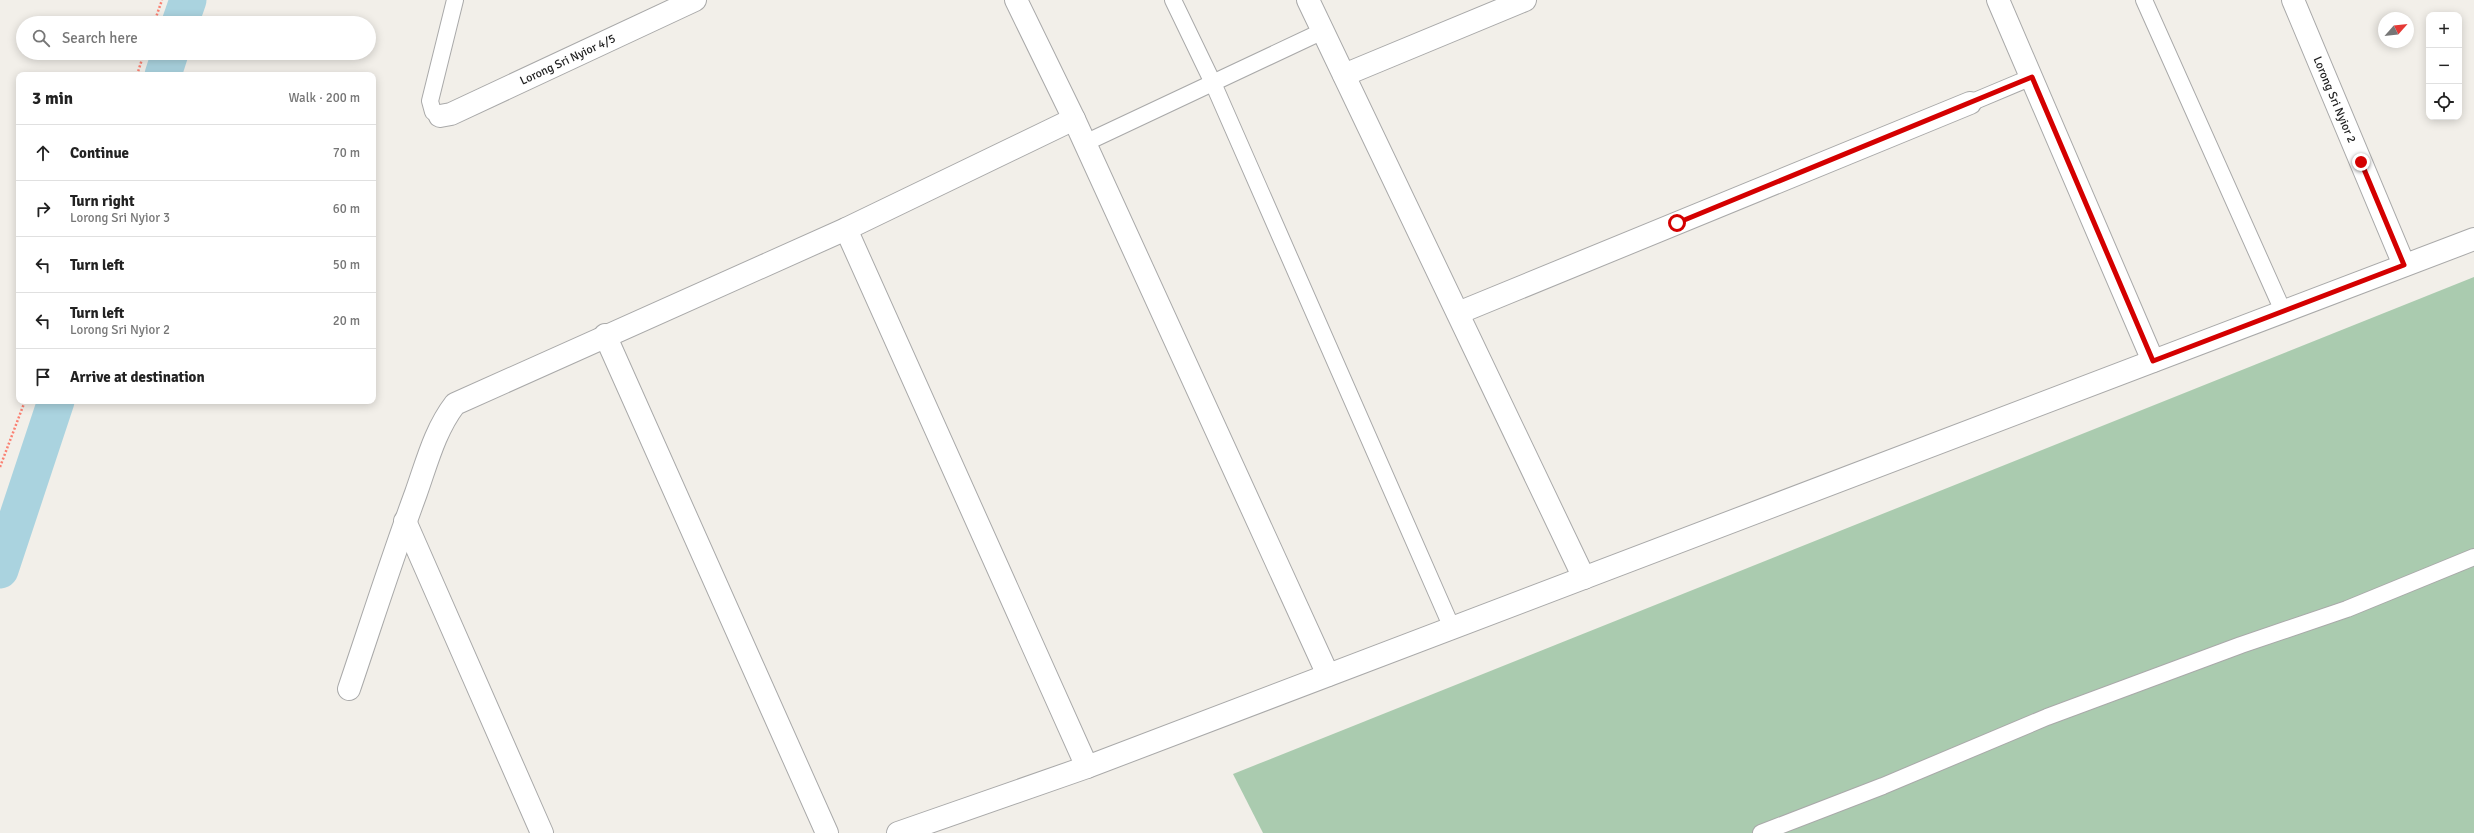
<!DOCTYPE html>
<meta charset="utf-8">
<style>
body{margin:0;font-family:Signika,sans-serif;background:#f2f2f2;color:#222}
.controls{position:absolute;right:12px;top:12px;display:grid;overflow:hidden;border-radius:8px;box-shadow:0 2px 10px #0003}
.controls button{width:36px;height:36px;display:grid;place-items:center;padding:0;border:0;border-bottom:1px solid #e0e0e0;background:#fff;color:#222;font:20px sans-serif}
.compass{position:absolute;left:2378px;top:12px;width:36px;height:36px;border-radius:50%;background:#fff;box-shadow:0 2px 10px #0003;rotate:63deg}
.stop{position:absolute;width:12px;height:12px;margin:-9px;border:3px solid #d40000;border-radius:50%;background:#fff}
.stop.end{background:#d40000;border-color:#fff;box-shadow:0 1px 4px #0008}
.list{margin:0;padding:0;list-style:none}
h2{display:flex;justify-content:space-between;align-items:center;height:52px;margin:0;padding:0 16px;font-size:17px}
h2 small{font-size:13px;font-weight:400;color:#767676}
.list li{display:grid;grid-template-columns:26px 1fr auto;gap:12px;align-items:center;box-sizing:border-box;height:56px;padding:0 16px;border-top:1px solid #e0e0e0}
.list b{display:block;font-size:15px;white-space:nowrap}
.list p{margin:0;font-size:13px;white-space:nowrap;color:#767676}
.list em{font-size:13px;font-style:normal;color:#767676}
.icon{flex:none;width:22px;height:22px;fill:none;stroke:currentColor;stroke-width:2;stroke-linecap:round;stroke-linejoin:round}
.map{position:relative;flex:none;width:2474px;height:833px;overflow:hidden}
.search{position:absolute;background:#fff;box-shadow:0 2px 10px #0003;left:16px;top:16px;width:360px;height:44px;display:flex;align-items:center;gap:10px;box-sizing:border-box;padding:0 14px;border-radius:22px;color:#767676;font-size:15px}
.panel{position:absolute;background:#fff;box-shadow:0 2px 10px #0003;left:16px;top:72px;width:360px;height:332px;border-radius:8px}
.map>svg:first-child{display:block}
.cemetery{fill:#aacbaf}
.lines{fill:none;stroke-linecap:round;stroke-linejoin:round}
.canal{stroke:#aad3df;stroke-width:37}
.service-casing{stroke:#a9a9a9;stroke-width:18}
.minor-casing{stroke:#a9a9a9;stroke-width:24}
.path{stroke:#fa8072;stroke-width:2.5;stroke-dasharray:2 2;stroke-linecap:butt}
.service{stroke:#fff;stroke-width:16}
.minor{stroke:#fff;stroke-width:22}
.route{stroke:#d40000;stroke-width:5}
.labels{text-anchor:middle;stroke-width:3;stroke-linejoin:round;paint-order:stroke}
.street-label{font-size:12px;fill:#222;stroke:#fff}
</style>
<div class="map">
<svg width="2474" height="833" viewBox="0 0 2474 833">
<rect width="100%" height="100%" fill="#f2efe9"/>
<path class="cemetery" d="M2474,277v556h-1211l-30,-59z"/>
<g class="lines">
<g class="canal">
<path d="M180,23l8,-23"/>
<path d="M163,75l7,-22"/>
<path d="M0,570l56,-169"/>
</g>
<g class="service-casing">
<g id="service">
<path d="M1173,0l40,83 239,545"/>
<path d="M2144,0l139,311"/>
<path d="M1970,103l62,-26"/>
<path d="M440,116l-7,-4 -3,-11 25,-101"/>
<path d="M1085,143l238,-112"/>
<path d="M1761,833l122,-47 164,-69 194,-72 106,-36 127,-52"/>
</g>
</g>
<g class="minor-casing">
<g id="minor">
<path d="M1016,0l58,119 254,556"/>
<path d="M1308,0l276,578"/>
<path d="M1998,0l155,361"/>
<path id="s1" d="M2293,0l111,265"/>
<path d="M1344,75l181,-75"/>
<path id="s2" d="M440,116l11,-2 244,-114"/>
<path d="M846,229l241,538"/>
<path d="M1458,313l512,-210"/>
<path d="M605,335l222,498"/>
<path d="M405,521l137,312"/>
<path d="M349,689c22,-65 43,-131 67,-196 11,-31 19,-63 39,-89l391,-175 228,-110"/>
<path d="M898,833l189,-66 1387,-528"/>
</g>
</g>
<g class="path">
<path d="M154,23l8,-23"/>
<path d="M137,75l7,-22"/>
<path d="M0,467l25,-66"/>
</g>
<use href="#service" class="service"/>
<use href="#minor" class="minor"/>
</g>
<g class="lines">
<path class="route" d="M1677,223l355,-146 121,284 251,-96 -43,-103"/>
</g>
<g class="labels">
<g class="street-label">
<text dy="4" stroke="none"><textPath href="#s2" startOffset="140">Lorong Sri Nyior 4/5</textPath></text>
<text dy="4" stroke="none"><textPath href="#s1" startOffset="108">Lorong Sri Nyior 2</textPath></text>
</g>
</g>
</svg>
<div class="controls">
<button>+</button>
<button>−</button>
<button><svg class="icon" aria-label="locate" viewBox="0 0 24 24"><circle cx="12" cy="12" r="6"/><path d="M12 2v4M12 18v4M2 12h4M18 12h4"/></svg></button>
</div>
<svg class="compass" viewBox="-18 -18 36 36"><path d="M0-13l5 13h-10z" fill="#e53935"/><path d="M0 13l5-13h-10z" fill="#767676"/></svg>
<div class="stop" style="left:1677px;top:223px"></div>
<div class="stop end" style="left:2361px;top:162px"></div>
<div class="search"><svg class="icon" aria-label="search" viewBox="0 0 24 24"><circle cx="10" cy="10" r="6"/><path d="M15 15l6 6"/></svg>Search here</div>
<section class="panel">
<h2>3 min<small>Walk · 200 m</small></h2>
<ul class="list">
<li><svg class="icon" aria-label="ahead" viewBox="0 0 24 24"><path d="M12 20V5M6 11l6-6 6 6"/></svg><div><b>Continue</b></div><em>70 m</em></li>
<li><svg class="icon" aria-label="right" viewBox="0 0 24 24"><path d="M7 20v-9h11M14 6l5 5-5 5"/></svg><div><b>Turn right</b><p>Lorong Sri Nyior 3</p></div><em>60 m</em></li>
<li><svg class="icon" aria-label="left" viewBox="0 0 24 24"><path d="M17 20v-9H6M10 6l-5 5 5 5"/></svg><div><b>Turn left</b></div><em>50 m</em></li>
<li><svg class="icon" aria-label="left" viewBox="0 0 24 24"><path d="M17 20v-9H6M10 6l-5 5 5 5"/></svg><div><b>Turn left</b><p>Lorong Sri Nyior 2</p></div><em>20 m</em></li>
<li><svg class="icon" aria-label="arrive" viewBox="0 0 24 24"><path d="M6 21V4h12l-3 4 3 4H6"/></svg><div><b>Arrive at destination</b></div></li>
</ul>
</section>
</div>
